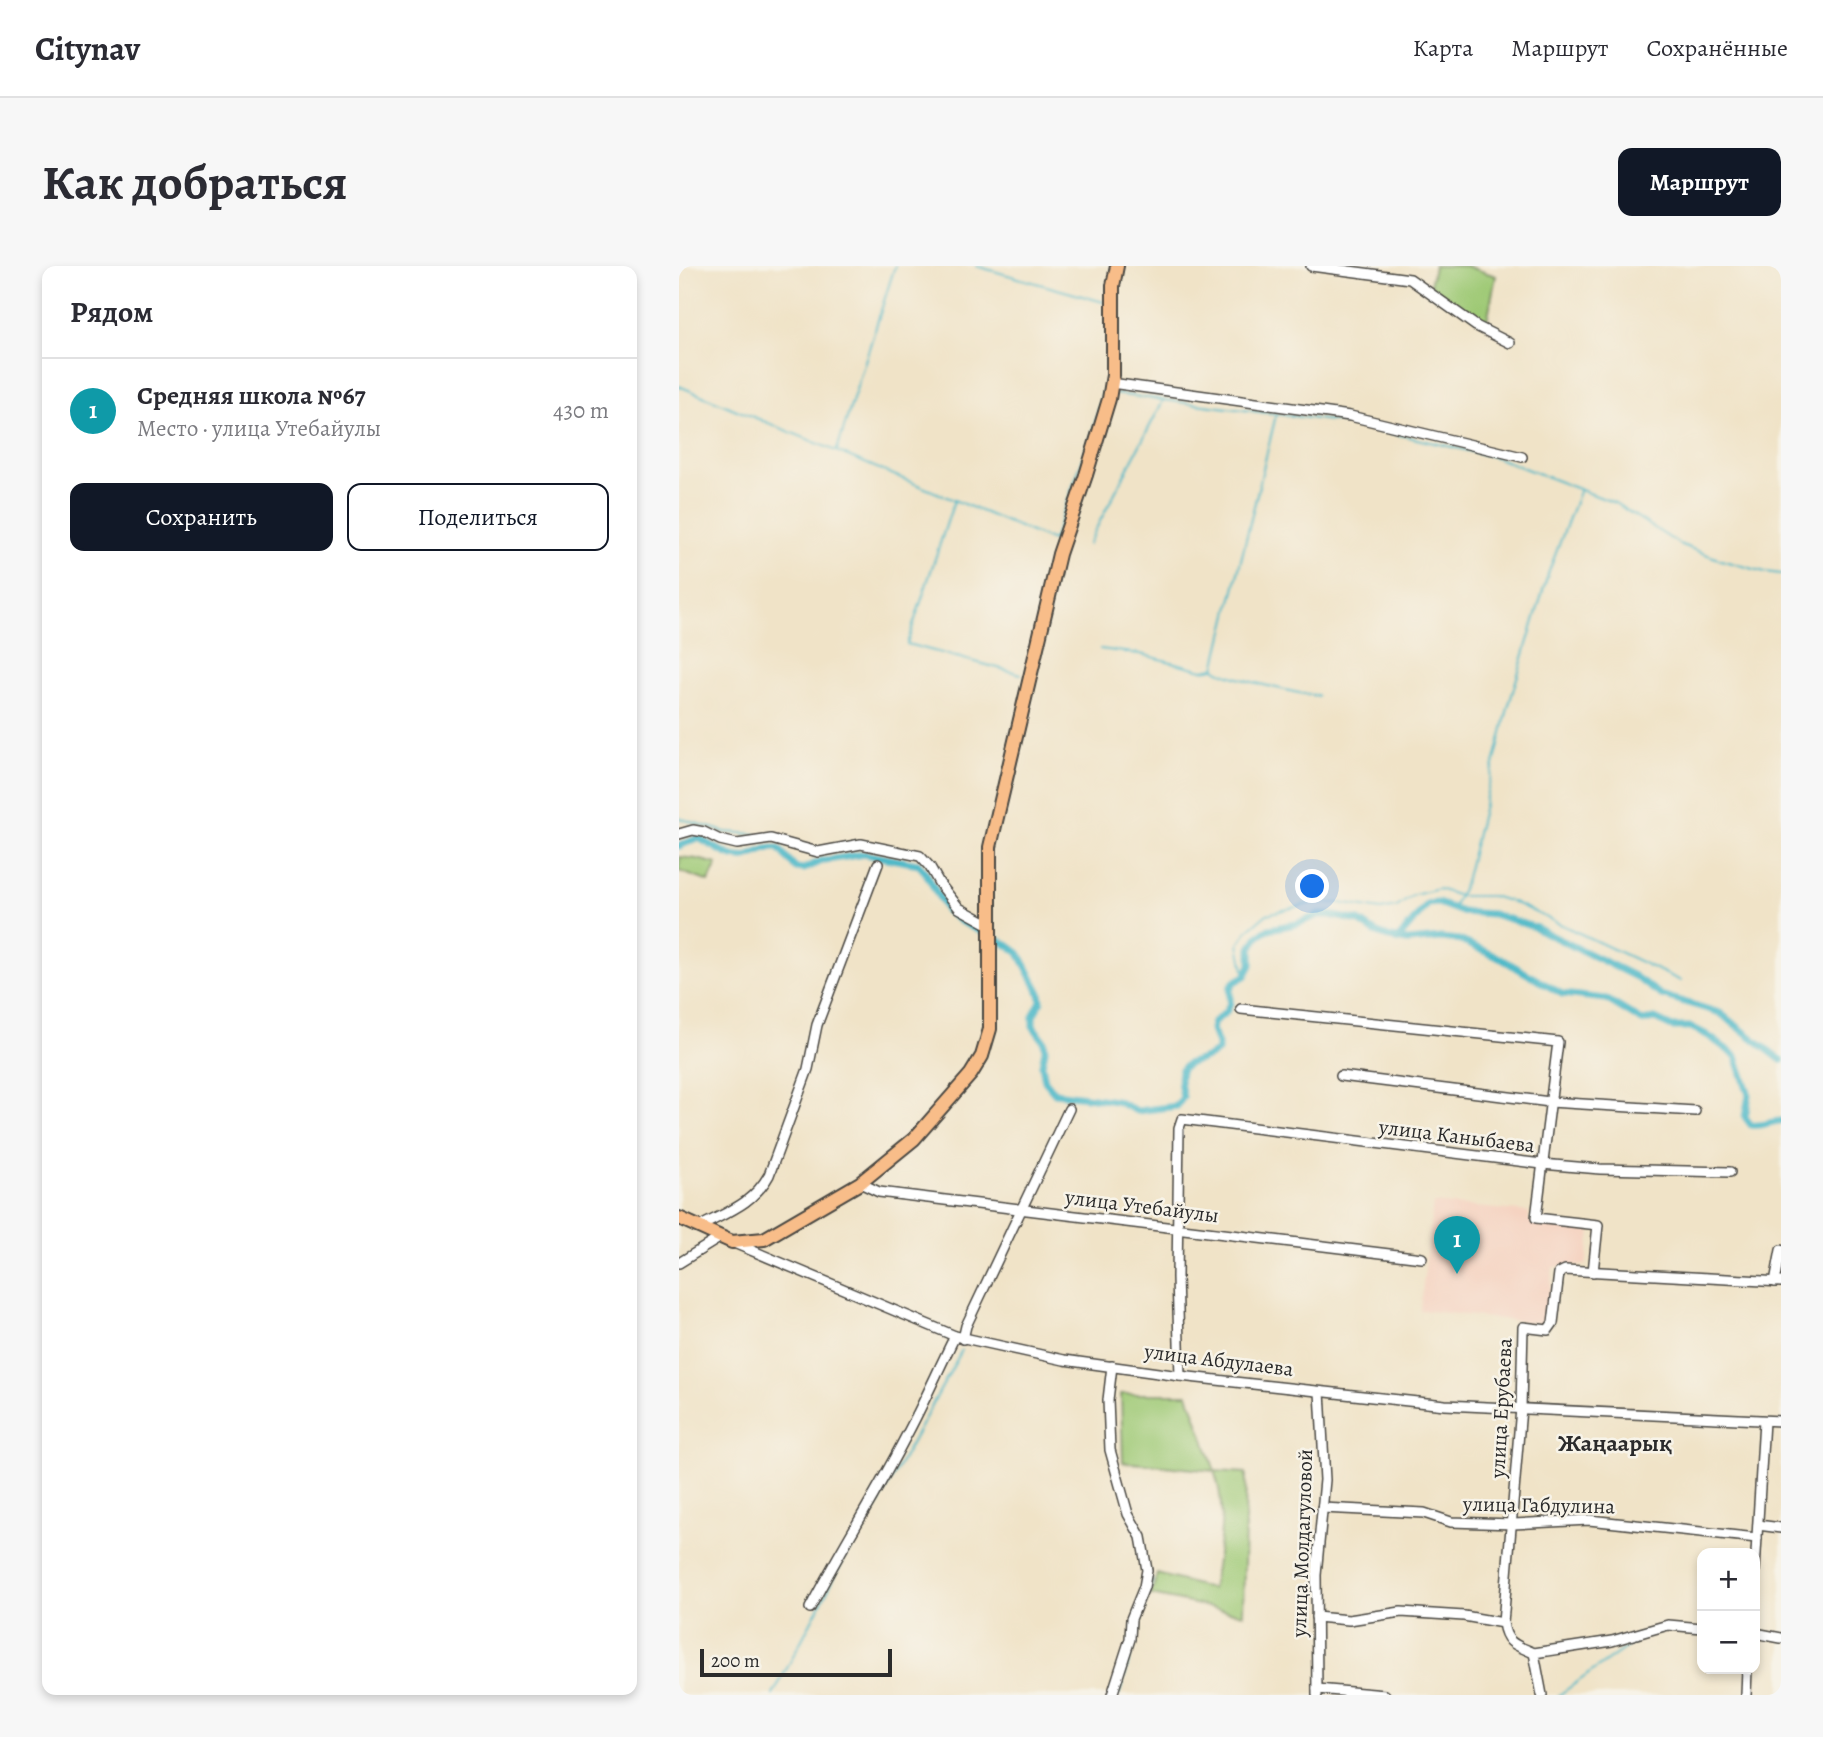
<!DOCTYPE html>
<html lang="ru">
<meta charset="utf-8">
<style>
body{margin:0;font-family:Alegreya,serif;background:#f7f7f7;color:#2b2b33}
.controls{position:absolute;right:21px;bottom:21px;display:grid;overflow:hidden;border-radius:14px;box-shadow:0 4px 10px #0003}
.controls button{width:63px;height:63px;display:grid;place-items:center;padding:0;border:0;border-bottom:2px solid #e1e1e2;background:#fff;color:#2b2b33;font:35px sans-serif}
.scale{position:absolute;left:21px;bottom:18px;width:192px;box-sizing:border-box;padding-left:7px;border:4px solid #2b2b2b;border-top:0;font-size:19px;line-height:24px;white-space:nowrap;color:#2b2b2b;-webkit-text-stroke:5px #f7f3e8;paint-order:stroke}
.you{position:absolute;left:634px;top:621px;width:24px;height:24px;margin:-18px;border:5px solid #fff;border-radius:50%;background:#1a73e8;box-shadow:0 0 0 10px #1a73e833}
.badge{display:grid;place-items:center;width:46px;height:46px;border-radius:50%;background:#111827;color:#fff;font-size:23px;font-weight:700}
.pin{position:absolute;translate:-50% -58px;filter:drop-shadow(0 2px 4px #0008)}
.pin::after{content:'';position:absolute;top:37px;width:24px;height:21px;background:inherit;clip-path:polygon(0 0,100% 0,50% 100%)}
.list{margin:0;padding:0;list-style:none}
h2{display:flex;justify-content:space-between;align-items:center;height:91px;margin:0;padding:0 28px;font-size:30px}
h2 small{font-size:23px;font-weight:400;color:#7c7c81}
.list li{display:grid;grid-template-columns:46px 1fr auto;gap:21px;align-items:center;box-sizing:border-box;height:105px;padding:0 28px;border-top:2px solid #e1e1e2}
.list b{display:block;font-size:26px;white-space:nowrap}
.list p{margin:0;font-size:23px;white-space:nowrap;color:#7c7c81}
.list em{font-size:23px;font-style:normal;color:#7c7c81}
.actions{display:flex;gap:14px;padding:21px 28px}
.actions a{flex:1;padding:16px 0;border:2px solid #111827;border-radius:14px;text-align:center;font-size:24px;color:#111827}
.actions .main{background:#111827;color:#fff}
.map{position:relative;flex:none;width:1102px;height:1429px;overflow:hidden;border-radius:14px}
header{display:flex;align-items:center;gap:42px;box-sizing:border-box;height:98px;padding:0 35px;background:#fff;border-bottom:2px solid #e1e1e2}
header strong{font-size:33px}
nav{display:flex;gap:38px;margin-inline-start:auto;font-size:24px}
.intro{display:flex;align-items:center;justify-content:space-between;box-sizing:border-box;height:168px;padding:0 42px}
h1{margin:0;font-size:49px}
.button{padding:18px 32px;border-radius:14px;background:#111827;color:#fff;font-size:24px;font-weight:700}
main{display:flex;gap:42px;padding:0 42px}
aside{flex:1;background:#fff;border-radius:14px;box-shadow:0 4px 10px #0003}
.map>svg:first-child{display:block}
.built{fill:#f5d3c1}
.green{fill:#9ec975;stroke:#647a50;stroke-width:2}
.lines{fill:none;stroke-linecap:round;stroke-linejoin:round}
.stream{stroke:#4ab7c7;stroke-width:2}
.canal{stroke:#4ab7c7;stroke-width:7}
.minor-casing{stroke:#494742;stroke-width:12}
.major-casing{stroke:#494742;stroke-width:16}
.minor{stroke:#fff;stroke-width:9}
.major{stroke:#f8bd89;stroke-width:12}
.labels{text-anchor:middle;stroke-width:5;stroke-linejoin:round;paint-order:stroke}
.street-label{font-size:21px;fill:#2b2b2b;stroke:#f7f3e8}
.quarter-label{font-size:24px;font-weight:bold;fill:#2b2b2b;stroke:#f7f3e8}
</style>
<header>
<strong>Citynav</strong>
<nav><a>Карта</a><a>Маршрут</a><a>Сохранённые</a></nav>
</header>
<div class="intro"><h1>Как добраться</h1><a class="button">Маршрут</a></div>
<main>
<aside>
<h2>Рядом<small></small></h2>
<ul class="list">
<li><span class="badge" style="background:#0f9aa8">1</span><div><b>Средняя школа №67</b><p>Место · улица Утебайулы</p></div><em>430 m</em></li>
</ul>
<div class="actions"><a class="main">Сохранить</a><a>Поделиться</a></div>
</aside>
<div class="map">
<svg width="1102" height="1429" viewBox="0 0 1102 1429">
<rect width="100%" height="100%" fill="#f7f3e8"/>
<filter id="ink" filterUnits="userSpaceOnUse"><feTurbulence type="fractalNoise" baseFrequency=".0143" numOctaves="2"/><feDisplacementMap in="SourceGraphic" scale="14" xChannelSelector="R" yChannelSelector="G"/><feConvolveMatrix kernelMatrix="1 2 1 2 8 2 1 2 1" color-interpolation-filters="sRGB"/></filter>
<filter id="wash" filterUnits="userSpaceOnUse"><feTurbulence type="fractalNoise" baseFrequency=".00686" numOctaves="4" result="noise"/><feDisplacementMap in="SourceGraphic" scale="28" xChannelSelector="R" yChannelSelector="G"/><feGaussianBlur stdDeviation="1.57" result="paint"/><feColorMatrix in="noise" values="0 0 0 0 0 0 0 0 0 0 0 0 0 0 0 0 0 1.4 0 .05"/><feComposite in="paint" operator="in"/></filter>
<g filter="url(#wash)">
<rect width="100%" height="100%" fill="#f0e3c7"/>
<path class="built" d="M754,937l96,9v9l62,10 -5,34 -33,2 -8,57 -125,-14z"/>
<g class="green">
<path d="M755,0h32l30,10 -10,50 -56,-41z"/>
<path d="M1,591l17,2 20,5 -8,18 -30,-11z"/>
<path d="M442,1128h67l27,77 31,2 -3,141 -92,-19 6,-21 55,15c7,-39 16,-81 2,-118l-91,-9z"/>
</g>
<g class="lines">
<g class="stream">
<path d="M297,0l131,37"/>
<path d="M0,120l374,155 40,-110 10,-39"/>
<path d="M437,128l232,29 147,34 120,46 64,41 45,17 41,11 16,2"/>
<path d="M597,149l-61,253c10,10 86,26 103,28"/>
<path d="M158,184l58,-184"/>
<path d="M275,235l-47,143 114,30"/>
<path d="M409,278l75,-143"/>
<path d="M421,383l40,5 63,16 11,-2"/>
<path d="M0,552l46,14 30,2"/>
<path d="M774,643l12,-27 43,-174 40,-134 32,-85"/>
<path d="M566,710l-6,-32 9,-14 19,-16 46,-11h27l41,7 16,-3 17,-12 25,-6 20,7h32l22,6 168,79"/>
<path d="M94,1429l72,-138 30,-47 87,-160"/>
<path d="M440,1429c12,-38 21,-77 33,-115"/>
<path d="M880,1429l79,-56"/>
</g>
<g class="canal">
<path d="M0,580l19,-8c14,6 31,22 48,19 12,-3 17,-10 32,-9l18,20 8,1 17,-8 43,-7 54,10 8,9 20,37 14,11 48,24 11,8 21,40 1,8 -8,15v10l11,15 1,9 -3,15 3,16 10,12 61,8 21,10 40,-5 6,-9c-11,-44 11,-28 35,-46v-7l-6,-15 2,-7 12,-10 4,-9v-15l4,-6 11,-6 6,-11v-17l7,-12 11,-7 27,-5 23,-9h11l29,6 16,11 16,6 16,3 34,-3 18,2 41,18 62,36 44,5 36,22 13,-2 17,8h19l16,8 29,21 13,39 -4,22 6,8c12,2 19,-4 30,-4"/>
<path d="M720,672l29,-34 10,-1 24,9 31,2 41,13 100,49 27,19 59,18 61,47"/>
</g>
</g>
</g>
<g filter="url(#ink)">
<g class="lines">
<g class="minor-casing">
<g id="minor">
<path d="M632,0l99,13 66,47 34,17"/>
<path d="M432,117l239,33 172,41"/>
<path d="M0,568l14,-4 11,2 16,8 17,4 34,-5 47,13 43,-8 59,12 10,11 9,16 20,25 31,17"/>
<path d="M562,743l317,33 -22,176 62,7 -5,47"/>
<path d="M662,810l209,26 145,9"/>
<path d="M181,917l19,9 543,66"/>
<path d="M20,961c28,-15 54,-23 70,-52l39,-106 9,-44 61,-161"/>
<path d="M55,977l221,93 109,24 116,16 265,29 336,16"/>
<path d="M0,997l42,-26"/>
<path d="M1096,1016l6,-32"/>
<path d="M284,1073l3,-13 103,-217"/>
<path d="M501,1110l-3,-99 2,-149 3,-9 360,45 58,5 130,3"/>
<path d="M643,1242l102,5 27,9 62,2 76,-4 168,18"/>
<path d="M1079,1259l23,3"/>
<path d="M1076,1304l9,-149"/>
<path d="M131,1342c30,-58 65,-112 95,-170 18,-33 33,-68 50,-102"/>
<path d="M637,1351l33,3 52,-8 63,4 39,7"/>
<path d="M1076,1367l26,5"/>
<path d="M855,1387c-18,-8 -28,-9 -31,-30l18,-215 2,-81 25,3 5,-7 6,-50 6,-3 216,12"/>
<path d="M638,1423l68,6"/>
<path d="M433,1429l18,-56 1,-20 13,-32 3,-17 -6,-33 -13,-23 -18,-64 -2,-50 4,-34"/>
<path d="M638,1429l-1,-120 9,-95 -5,-88"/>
<path d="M863,1429l-8,-42 78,-12 56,-16 34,3"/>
<path d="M1067,1429l1,-26"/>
</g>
</g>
<g class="major-casing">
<path id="major" d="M0,952l53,24 32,-3 96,-56 54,-44 57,-65 11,-18 8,-27v-182l69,-293 27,-79 23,-76 4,-24v-89l4,-20"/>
</g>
<use href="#minor" class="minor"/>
<use href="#major" class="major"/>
</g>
</g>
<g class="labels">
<g class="street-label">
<text transform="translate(778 870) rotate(7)" y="7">улица Каныбаева</text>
<text transform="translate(463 940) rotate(7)" y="7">улица Утебайулы</text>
<text transform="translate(540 1094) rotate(7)" y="7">улица Абдулаева</text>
<text transform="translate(822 1142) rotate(-87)" y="7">улица Ерубаева</text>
<text transform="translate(860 1239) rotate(1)" y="7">улица Габдулина</text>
<text transform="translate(623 1277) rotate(-88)" y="7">улица Молдагуловой</text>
</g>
<g class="quarter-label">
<text x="936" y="1185">Жаңаарық</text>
</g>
</g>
</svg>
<div class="controls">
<button>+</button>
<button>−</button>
</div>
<div class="scale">200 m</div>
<div class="you"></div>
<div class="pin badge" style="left:778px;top:1008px;background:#0f9aa8">1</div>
</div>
</main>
